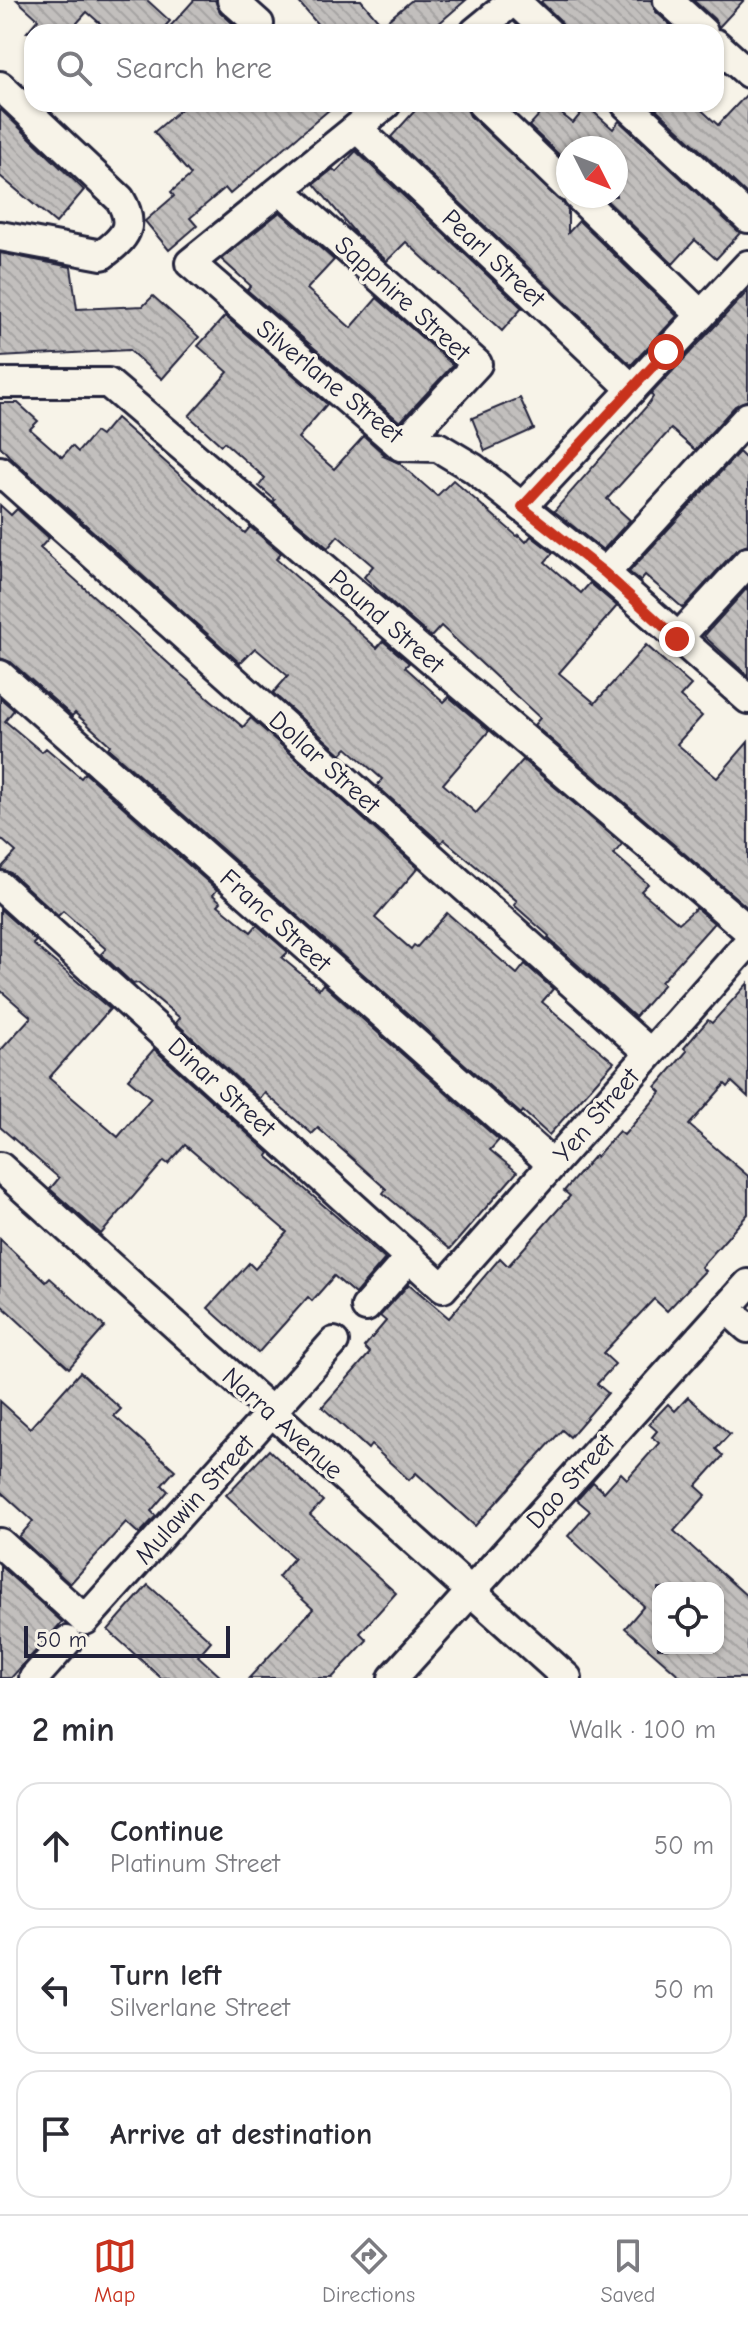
<!DOCTYPE html>
<meta charset="utf-8">
<style>
body{margin:0;font-family:"Comic Neue",sans-serif;background:#f7f7f7;color:#2b2b33}
.controls{position:absolute;right:24px;bottom:24px;display:grid;overflow:hidden;border-radius:16px;box-shadow:0 2px 6px #0004}
.controls button{width:72px;height:72px;display:grid;place-items:center;padding:0;border:0;border-bottom:2px solid #e1e1e2;background:#fff;color:#2b2b33;font:40px sans-serif}
.compass{position:absolute;left:556px;top:136px;width:72px;height:72px;border-radius:50%;background:#fff;box-shadow:0 2px 6px #0004;rotate:132deg}
.scale{position:absolute;left:24px;bottom:20px;width:206px;box-sizing:border-box;padding-left:8px;border:4px solid #22223b;border-top:0;font-size:22px;line-height:28px;white-space:nowrap;color:#22223b;-webkit-text-stroke:6px #f7f3e8;paint-order:stroke}
.stop{position:absolute;width:24px;height:24px;margin:-18px;border:6px solid #c8321e;border-radius:50%;background:#fff}
.stop.end{background:#c8321e;border-color:#fff;box-shadow:0 2px 8px #0008}
.list{margin:0;padding:0;list-style:none}
h2{display:flex;justify-content:space-between;align-items:center;height:104px;margin:0;padding:0 32px;font-size:34px}
h2 small{font-size:26px;font-weight:400;color:#7c7c81}
.list li{display:grid;grid-template-columns:52px 1fr auto;gap:24px;align-items:center;box-sizing:border-box;height:128px;margin:0 16px 16px;padding:0 16px;border:2px solid #e1e1e2;border-radius:24px}
.list b{display:block;font-size:30px;white-space:nowrap}
.list p{margin:0;font-size:26px;white-space:nowrap;color:#7c7c81}
.list em{font-size:26px;font-style:normal;color:#7c7c81}
.icon{flex:none;width:44px;height:44px;fill:none;stroke:currentColor;stroke-width:2;stroke-linecap:round;stroke-linejoin:round}
.map{position:relative;flex:none;width:748px;height:1678px;overflow:hidden}
.search{position:absolute;background:#fff;box-shadow:0 2px 6px #0004;left:24px;right:24px;top:24px;height:88px;display:flex;align-items:center;gap:20px;box-sizing:border-box;padding:0 28px;border-radius:24px;color:#7c7c81;font-size:30px}
.sheet{height:536px;background:#fff}
nav{display:flex;justify-content:space-around;align-items:center;box-sizing:border-box;height:112px;border-top:2px solid #e1e1e2;background:#fff;font-size:22px;color:#7c7c81}
nav a{display:grid;justify-items:center;gap:4px}
nav .on{color:#c8321e}
.map>svg:first-child{display:block}
.building{fill:url(#building-back-hatch);stroke:#22223b;stroke-width:2;fill-rule:evenodd}
.lines{fill:none;stroke-linecap:round;stroke-linejoin:round}
.minor-casing{stroke:#22223b;stroke-width:34}
.minor{stroke:#f7f3e8;stroke-width:28}
.route{stroke:#c8321e;stroke-width:10}
.labels{text-anchor:middle;stroke-width:7;stroke-linejoin:round;paint-order:stroke}
.street-label{font-size:26px;fill:#22223b;stroke:#f7f3e8}
</style>
<div class="map">
<svg width="748" height="1678" viewBox="0 0 748 1678">
<defs>
<pattern id="building-back-hatch" width="6" height="6" patternUnits="userSpaceOnUse" patternTransform="scale(2)"><rect width="6" height="6" fill="#c2bfbd"/><path d="M-1 5l2 2M0 0l6 6M5-1l2 2" fill="none" stroke="#a6a4a3"/></pattern>
</defs>
<rect width="100%" height="100%" fill="#f7f3e8"/>
<filter id="ink" filterUnits="userSpaceOnUse"><feTurbulence type="fractalNoise" baseFrequency=".0125" numOctaves="2"/><feDisplacementMap in="SourceGraphic" scale="16" xChannelSelector="R" yChannelSelector="G"/><feConvolveMatrix kernelMatrix="1 2 1 2 8 2 1 2 1" color-interpolation-filters="sRGB"/></filter>
<g filter="url(#ink)">
<g class="building">
<path d="M17,0h130l23,21 -10,11h-50l-23,-20 -18,20h-42l11,-13z"/>
<path d="M194,0h21l5,12 22,20h-77z"/>
<path d="M297,0h64l21,25 30,-25h54l-37,32h-105z"/>
<path d="M543,0h108l5,12 22,20h-113l-5,-12 -19,-18z"/>
<path d="M693,0h51l-25,27 -5,-8z"/>
<path d="M748,93v102l-97,-91h44l23,21z"/>
<path d="M187,104h149l-106,90 -5,-6 -35,30 7,8 -28,24 -24,-29 29,-25 -3,-4 20,-17 -37,-43z"/>
<path d="M421,104h44l5,12 93,87 5,7v23l11,-12 98,95 -46,49 -240,-228z"/>
<path d="M549,104l24,19 14,-17 26,23 6,-8 121,112 -24,26 -21,-19 -22,24 -71,-68h14v-48h-48v15l-39,-37z"/>
<path d="M0,109l84,81 -28,33 -56,-47z"/>
<path d="M356,151l166,157 -20,23 -96,-89 -19,19 -32,-28 -41,-49 19,-15 3,3z"/>
<path d="M280,212l54,48 -27,29 44,39 26,-30 76,67 -53,57 -153,-132 4,-4 -30,-27z"/>
<path d="M0,253l71,14 6,42 66,-3 10,-10 46,41 -37,42 -33,-29 -129,7z"/>
<path d="M748,291v109l-13,6 -40,44 -24,-21 -64,70 23,21 -27,30 -49,-39 92,-104 7,-10 -2,-3z"/>
<path d="M225,316l102,88 -29,34 36,31 30,-33 21,19 -2,1 16,7 38,33 16,-16 65,57 1,-2 7,7 5,-6 22,17 -8,9 36,31 9,-10 27,23 -58,67 36,30 51,-58 45,40 -11,12 22,19 -25,28 40,34 31,-36v166l-214,-183 6,-7 -99,-92 -10,11 -36,-31 -31,-29 9,-11 -35,-30 -10,12 -55,-46 2,-2 -16,-14 6,-8 -41,-36 -3,3 -32,-29 39,-44 -30,-26z"/>
<path d="M520,398l14,31 -49,22 -13,-33z"/>
<path d="M0,403h18l20,18 -8,8 32,28 10,-11 6,6 17,-20 6,4 15,-18 129,115 5,-6 31,26 -5,6 101,89 6,-7 26,22 -4,4 39,35 5,-5 40,34 -46,53 33,29 47,-53 99,84 -8,10 34,30 -7,7 38,32 17,-15 18,15 -53,59 3,2 -29,33 -87,-79 1,-2 -35,-31 3,-4 -70,-59 -3,-3 -3,4 -64,-57 5,-7 -35,-31 -6,6 -68,-61 15,-17 -33,-28 -15,15 -231,-207 -9,-10z"/>
<path d="M739,452l9,9v84l-12,5 -53,58 -38,-33 -5,6 -11,-9z"/>
<path d="M0,505l11,10 6,-6 32,29 -9,10 137,123 66,56 8,-9 167,150 -43,50 36,31 3,-4 3,2 30,-34 70,61 8,-10 28,25 -11,13 72,60 -65,73 -26,-24 -2,3 -413,-366 2,-3 -35,-32 -3,3 -61,-54 -11,-4z"/>
<path d="M748,587v89l-44,-40z"/>
<path d="M0,698l14,12 -9,11 37,31 4,-4 35,30 4,-5 132,117 -4,5 8,7 -3,3 33,27 6,-7 31,27 -6,6 37,31 4,-5 176,156 -9,10 27,22 -67,77 -67,-56 3,-4 -68,-61 -6,6 -47,-41 -5,6 -84,-76 4,-5 -42,-35 -5,1 -32,-30 5,-5 -43,-38 -5,5 -47,-43 -11,-4 16,-17 -16,-14z"/>
<path d="M0,909l36,32 -3,3 77,65 -61,69 69,59 33,-39 -23,-19 26,-30 115,104 -2,3 118,103 -30,35 -21,-18 -22,25 -4,-4 -50,56 -50,-45 41,-45 6,6 32,-37 -102,-87 -17,19 -4,-3 -63,73 -51,-45 9,-11 -59,-51v-76l31,-34 -31,-27z"/>
<path d="M748,983v114l-16,-15 -4,5 -3,-3 -36,41 59,51v38l-47,53 4,4 -38,40 -13,-12 -51,54 12,11 -18,20 11,9 -38,44 -8,-7 -87,96 -59,-53 -7,7 -38,-35 -3,4 -46,-42 48,-54 -6,-6 22,-26 -6,-5 29,-32 40,34 51,-60 8,8 62,-70 -6,-5 31,-36 1,2 23,-26 5,4 37,-43 -5,-5 31,-36 -3,-3 24,-28 4,3z"/>
<path d="M0,1239l46,43 4,-4 55,49 -36,41 -69,-64z"/>
<path d="M80,1372l41,37 -7,7 61,54 -13,15 6,6 -17,20 5,5 -17,18 -13,-12 -56,62 -51,-47 14,-16 -33,-30v-90l30,27z"/>
<path d="M688,1397l42,37 -14,15 7,7 -27,30 10,9 -32,36 74,66v81h-66l-57,-50 19,-22 -76,-70 22,-25 -13,-11 16,-18 11,10 17,-19 6,6 32,-36 -7,-6 5,-6 -8,-7 19,-20 7,7zM658,1588h60v60h-60z"/>
<path d="M269,1450l54,51 -13,14 86,78 -36,40 7,7 -35,38h-83l64,-69 -35,-32 16,-19 -68,-63z"/>
<path d="M0,1566l62,56 -51,56h-11z"/>
<path d="M148,1585l63,56 -13,15 24,22h-61l-53,-48z"/>
</g>
<g class="lines">
<g class="minor-casing">
<g id="minor">
<path d="M232,0l27,24"/>
<path d="M514,0l34,32"/>
<path d="M668,0l35,32"/>
<path d="M475,32l39,-32"/>
<path d="M716,44l32,29"/>
<path d="M0,86l120,113c16,27 5,39 -18,56l-102,-19"/>
<path d="M386,104l-196,159 211,183 37,1 35,21 132,105 143,126"/>
<path d="M482,104l86,83"/>
<path d="M626,104l122,114"/>
<path d="M357,128l275,261"/>
<path d="M281,190l196,174 -76,82"/>
<path d="M578,196l123,119"/>
<path d="M0,383h108l640,547"/>
<path d="M0,471l650,582"/>
<path d="M522,507l226,-242"/>
<path d="M605,573l143,-156"/>
<path d="M677,639l71,-77"/>
<path d="M0,675l552,489"/>
<path d="M0,886l443,402 305,-345"/>
<path d="M0,1167l567,511"/>
<path d="M366,1307l44,-50"/>
<path d="M726,1308l22,20"/>
<path d="M0,1543l85,77 249,-278"/>
<path d="M34,1678l33,-37"/>
<path d="M393,1678l355,-394"/>
</g>
</g>
<use href="#minor" class="minor"/>
</g>
</g>
<g class="lines" filter="url(#ink)">
<path class="route" d="M666,352l-144,155 83,66 72,66"/>
</g>
<g class="labels">
<g class="street-label">
<text transform="translate(494 258) rotate(43)" y="9">Pearl Street</text>
<text transform="translate(403 298) rotate(42)" y="9">Sapphire Street</text>
<text transform="translate(330 381) rotate(39)" y="9">Silverlane Street</text>
<text transform="translate(387 621) rotate(41)" y="9">Pound Street</text>
<text transform="translate(325 762) rotate(42)" y="9">Dollar Street</text>
<text transform="translate(276 920) rotate(42)" y="9">Franc Street</text>
<text transform="translate(222 1087) rotate(42)" y="9">Dinar Street</text>
<text transform="translate(596 1115) rotate(-49)" y="9">Yen Street</text>
<text transform="translate(283 1423) rotate(42)" y="9">Narra Avenue</text>
<text transform="translate(570 1481) rotate(-48)" y="9">Dao Street</text>
<text transform="translate(194 1499) rotate(-48)" y="9">Mulawin Street</text>
</g>
</g>
</svg>
<div class="controls">
<button><svg class="icon" aria-label="locate" viewBox="0 0 24 24"><circle cx="12" cy="12" r="6"/><path d="M12 2v4M12 18v4M2 12h4M18 12h4"/></svg></button>
</div>
<svg class="compass" viewBox="-18 -18 36 36"><path d="M0-13l5 13h-10z" fill="#e53935"/><path d="M0 13l5-13h-10z" fill="#7c7c81"/></svg>
<div class="scale">50 m</div>
<div class="stop" style="left:666px;top:352px"></div>
<div class="stop end" style="left:677px;top:639px"></div>
<div class="search"><svg class="icon" aria-label="search" viewBox="0 0 24 24"><circle cx="10" cy="10" r="6"/><path d="M15 15l6 6"/></svg>Search here</div>
</div>
<section class="sheet">
<h2>2 min<small>Walk · 100 m</small></h2>
<ul class="list">
<li><svg class="icon" aria-label="ahead" viewBox="0 0 24 24"><path d="M12 20V5M6 11l6-6 6 6"/></svg><div><b>Continue</b><p>Platinum Street</p></div><em>50 m</em></li>
<li><svg class="icon" aria-label="left" viewBox="0 0 24 24"><path d="M17 20v-9H6M10 6l-5 5 5 5"/></svg><div><b>Turn left</b><p>Silverlane Street</p></div><em>50 m</em></li>
<li><svg class="icon" aria-label="arrive" viewBox="0 0 24 24"><path d="M6 21V4h12l-3 4 3 4H6"/></svg><div><b>Arrive at destination</b></div></li>
</ul>
</section>
<nav>
<a class="on"><svg class="icon" aria-label="map" viewBox="0 0 24 24"><path d="M3 6l6-2 6 2 6-2v14l-6 2-6-2-6 2zM9 4v14M15 6v14"/></svg>Map</a>
<a><svg class="icon" aria-label="directions" viewBox="0 0 24 24"><path d="M12 3l9 9-9 9-9-9zM9 14v-3h6M13 9l2 2-2 2"/></svg>Directions</a>
<a><svg class="icon" aria-label="saved" viewBox="0 0 24 24"><path d="M7 4h10v16l-5-4-5 4z"/></svg>Saved</a>
</nav>
